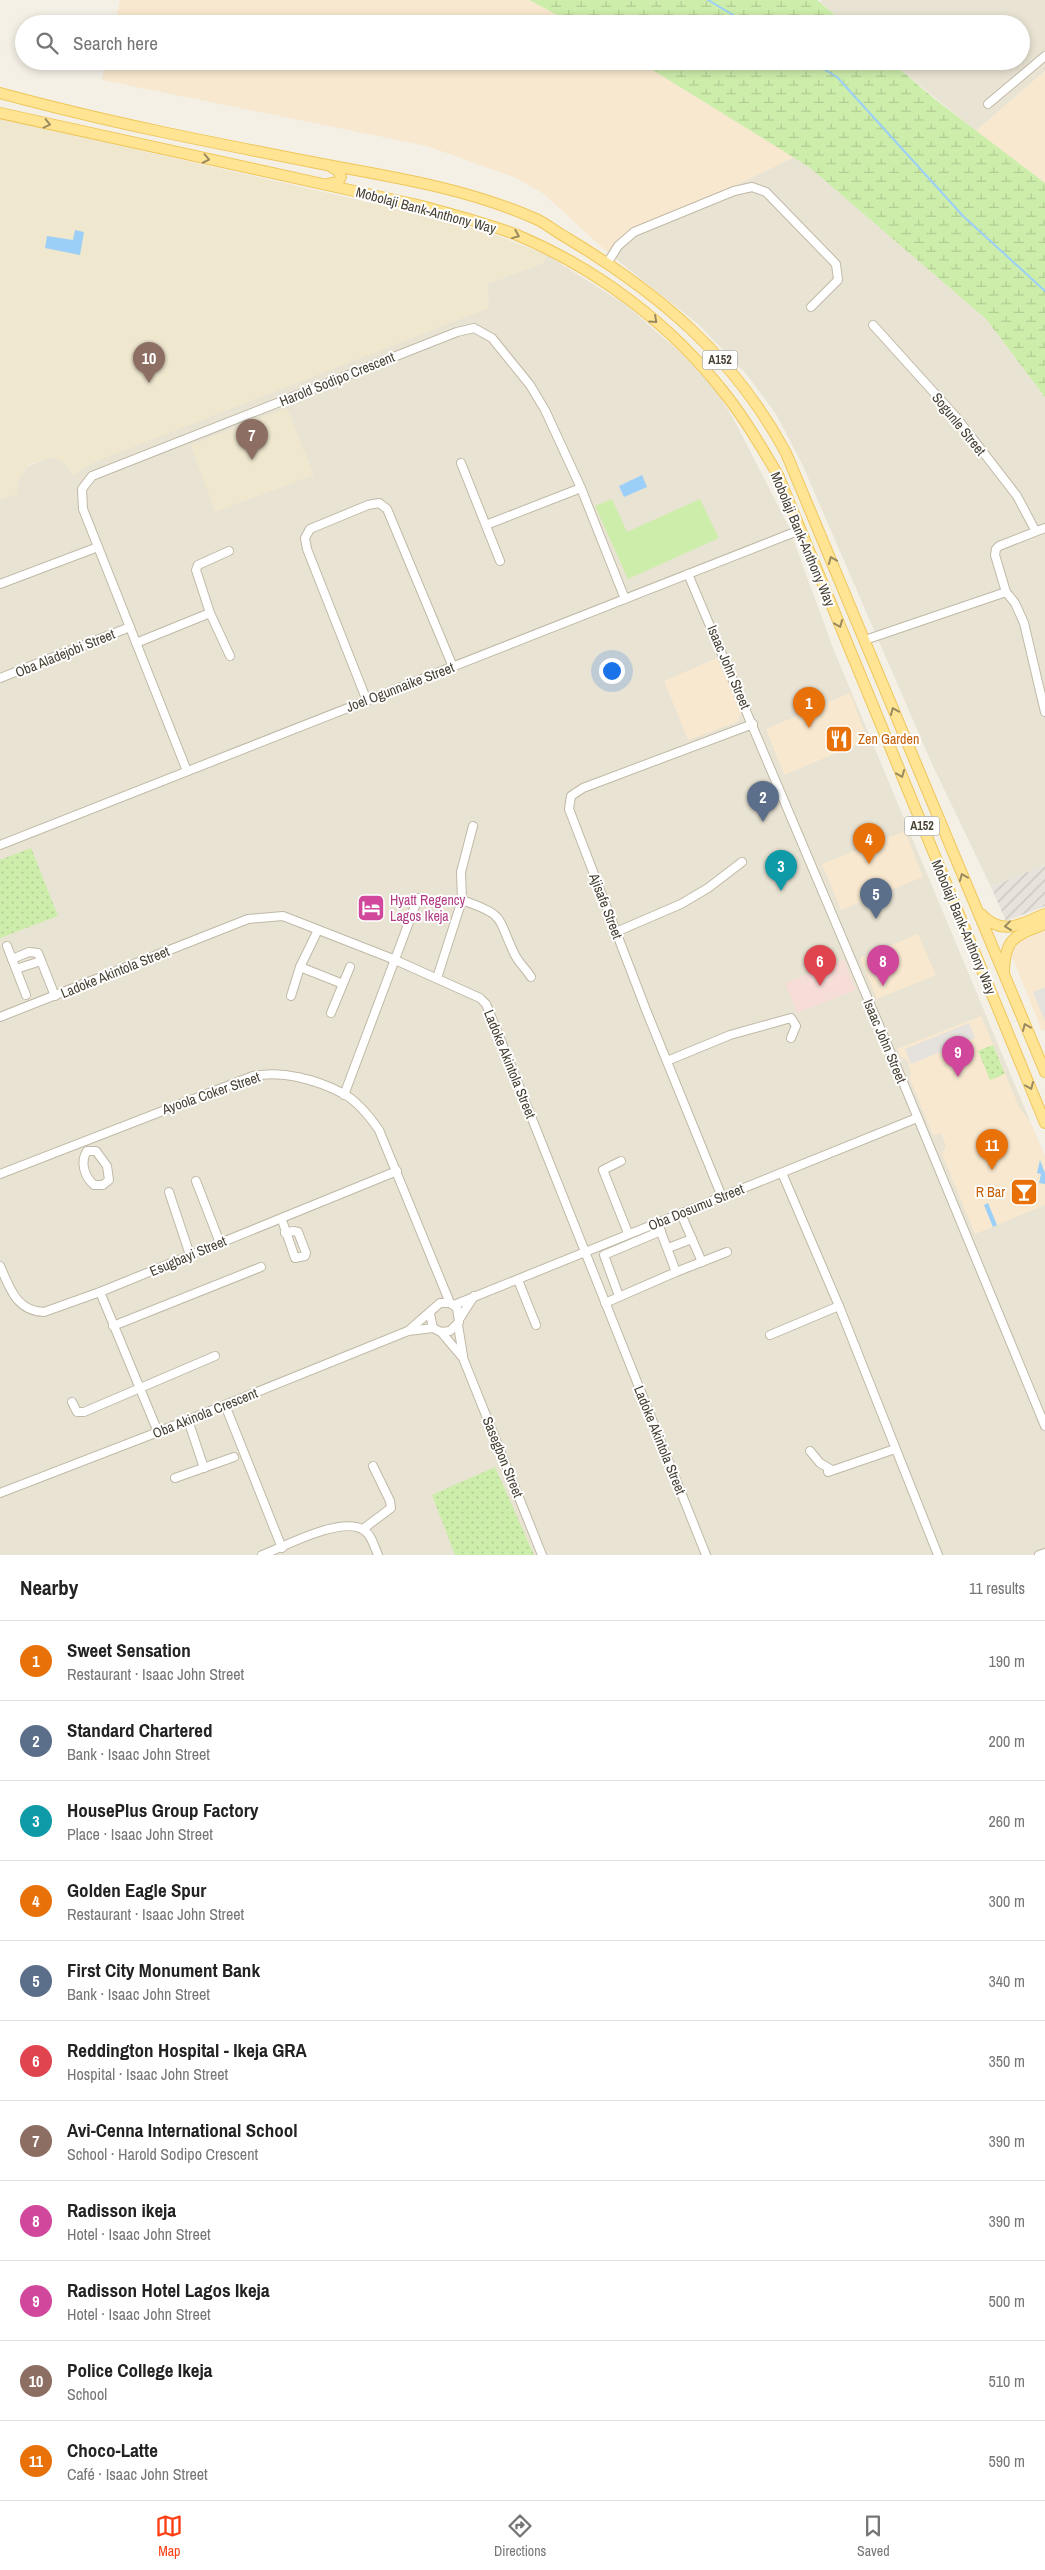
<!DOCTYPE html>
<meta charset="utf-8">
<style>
body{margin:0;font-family:"Archivo Narrow",sans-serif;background:#f6f6f6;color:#222}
.you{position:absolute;left:611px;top:670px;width:18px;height:18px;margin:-12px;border:4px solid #fff;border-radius:50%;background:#1a73e8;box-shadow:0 0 0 8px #1a73e833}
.badge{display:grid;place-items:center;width:32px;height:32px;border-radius:50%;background:#ff3d12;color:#fff;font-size:16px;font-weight:700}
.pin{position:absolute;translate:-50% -41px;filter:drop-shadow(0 1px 2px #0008)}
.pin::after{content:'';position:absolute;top:26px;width:18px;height:15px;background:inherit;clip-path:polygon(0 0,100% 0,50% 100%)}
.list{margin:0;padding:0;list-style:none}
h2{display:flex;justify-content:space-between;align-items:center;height:65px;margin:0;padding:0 20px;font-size:21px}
h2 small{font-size:16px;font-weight:400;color:#767676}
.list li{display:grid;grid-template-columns:32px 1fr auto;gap:15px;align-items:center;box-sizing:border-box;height:80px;padding:0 20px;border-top:1px solid #e0e0e0}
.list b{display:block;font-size:19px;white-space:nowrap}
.list p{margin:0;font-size:16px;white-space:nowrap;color:#767676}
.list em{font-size:16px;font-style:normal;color:#767676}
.icon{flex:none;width:28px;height:28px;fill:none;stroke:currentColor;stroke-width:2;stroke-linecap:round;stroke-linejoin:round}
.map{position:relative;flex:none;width:1045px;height:1555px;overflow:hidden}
.search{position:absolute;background:#fff;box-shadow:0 2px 8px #0003;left:15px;right:15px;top:15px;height:55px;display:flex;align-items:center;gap:12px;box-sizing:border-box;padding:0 18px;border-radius:28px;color:#767676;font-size:19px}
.sheet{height:945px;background:#fff}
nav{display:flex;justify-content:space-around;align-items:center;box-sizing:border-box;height:70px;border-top:1px solid #e0e0e0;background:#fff;font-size:14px;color:#767676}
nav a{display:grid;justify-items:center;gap:2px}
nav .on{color:#ff3d12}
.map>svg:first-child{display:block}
.residential{fill:#e9e3d3}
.commercial{fill:#f8e8cf}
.industrial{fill:url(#industrial-furrows)}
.education{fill:#efe7ce}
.medical{fill:#f6ddd8}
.grass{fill:url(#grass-dots)}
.wetland{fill:url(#wetland-marsh)}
.pitch{fill:#cdedab}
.parking{fill:#e5e2de}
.water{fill:#9ccff7}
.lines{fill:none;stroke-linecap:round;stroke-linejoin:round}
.stream{stroke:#9ccff7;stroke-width:2}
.minor-casing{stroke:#c1b9a7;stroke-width:10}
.major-casing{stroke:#efc65a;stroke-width:12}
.minor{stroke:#fff;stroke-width:8}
.major{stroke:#ffe494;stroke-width:10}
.oneway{stroke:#9a8a5f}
.labels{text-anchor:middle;stroke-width:4;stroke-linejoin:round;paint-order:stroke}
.shield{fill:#fff;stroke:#7f7a71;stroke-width:1}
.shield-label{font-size:12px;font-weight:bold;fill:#484134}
.street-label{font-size:14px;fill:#484134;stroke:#fff}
.food-label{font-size:14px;fill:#c56008;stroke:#fff;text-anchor:start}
.hotel-label{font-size:14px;fill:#b23c85;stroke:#fff;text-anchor:start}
</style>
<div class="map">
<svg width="1045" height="1555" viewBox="0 0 1045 1555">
<defs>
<pattern id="industrial-furrows" width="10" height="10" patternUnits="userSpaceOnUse" patternTransform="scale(1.25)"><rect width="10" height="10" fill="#e7e2db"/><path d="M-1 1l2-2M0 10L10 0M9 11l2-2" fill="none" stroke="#c8c3bd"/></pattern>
<pattern id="grass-dots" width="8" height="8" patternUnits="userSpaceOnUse" patternTransform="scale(1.25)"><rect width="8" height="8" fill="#cdedab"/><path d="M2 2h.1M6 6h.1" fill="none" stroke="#b2cc94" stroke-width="1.8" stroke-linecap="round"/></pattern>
<pattern id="wetland-marsh" width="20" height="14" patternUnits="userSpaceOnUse" patternTransform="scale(1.25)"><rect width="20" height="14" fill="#cdedab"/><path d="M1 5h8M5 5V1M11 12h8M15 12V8" fill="none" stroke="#b2cc94"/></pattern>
</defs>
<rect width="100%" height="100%" fill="#f4f0e6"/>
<g class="residential">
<path d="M821,0h224v71l-69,60 -86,-70h131v-37h-175l-26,-22z"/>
<path d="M794,157l15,10 177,152 59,78v468l-54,22 -59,-123 -129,-298 -27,-52 -29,-39 -49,-51 -91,-72 17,-18 121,-53z"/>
<path d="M547,255l79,50 55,48 33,35 18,28 56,109 45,123 212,509v398h-1045v-1055l16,-6 2,-14 10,-14 24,-9 13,6 8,12 19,-12 396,-179 55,-21z"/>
</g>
<g class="commercial">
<path d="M120,0h409l45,24h-459z"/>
<path d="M106,61h532l156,96 -49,24 -121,53 -17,18 -63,-58 -28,-16 -89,-32 -325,-66z"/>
<path d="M1045,71v112l-69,-52z"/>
<path d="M717,658l25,55 -5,9 -49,18 -24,-59z"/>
<path d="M850,693l18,47 -84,35 -18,-46z"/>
<path d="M905,831l18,46 -82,33 -19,-46z"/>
<path d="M1045,931v99l-3,1 -31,-77 7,-12z"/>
<path d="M918,934l18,41 -59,24 -17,-41z"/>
<path d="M981,1016l39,93 10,12 15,37v47l-70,29 -33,-80 4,-8 -5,-13 -8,2 -23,-56 1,-7 -4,-12 -6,-3 -4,-8z"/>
</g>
<path class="industrial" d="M1045,865v41l-39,15 -15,-34z"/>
<g class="education">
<path d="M0,119l456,103 40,13 51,20 -4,8 -55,21 1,24 -397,155 -19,12 -8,-12 -13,-6 -24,8 -10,15 -1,14 -17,6z"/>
<path d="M287,408l27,67 -99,37 -24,-67z"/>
</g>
<path class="medical" d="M844,960l12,30 -59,23 -12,-30z"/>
<g class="grass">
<path d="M31,848l27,68 -58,22v-78z"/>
<path d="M993,1045l12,29 -15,6 -12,-29z"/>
<path d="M495,1467l39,88h-79l-23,-60z"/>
</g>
<g class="wetland">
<path d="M529,0h288l29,24h-272z"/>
<path d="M638,61h252l46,39 109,83v214l-59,-78 -177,-152z"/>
</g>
<path class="pitch" d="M612,499l15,33 73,-33 19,39 -91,41 -33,-73z"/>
<g class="parking">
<path d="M1045,987v34l-12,-29z"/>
<path d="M969,1023l6,15 -64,26 -6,-15z"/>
</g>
<g class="water">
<path d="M75,230l9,2 -4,23 -35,-7 2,-12 26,4z"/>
<path d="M642,475l5,12 -23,10 -5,-11z"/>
<path d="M1040,1160l5,13v11l-6,-1 2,-9 -4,-1z"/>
<path d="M988,1203l9,22 -4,2 -9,-22z"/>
</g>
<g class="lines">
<g class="stream">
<path d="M708,0l40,24"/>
<path d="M810,61l27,16 126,139 82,75"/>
</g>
<g class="minor-casing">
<g id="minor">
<path d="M988,104l57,-48"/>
<path d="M608,262l10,-16 16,-14 100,-41 18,-4 14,5 70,72 2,16 -27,27"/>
<path d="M873,325l83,92 61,79 18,34"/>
<path d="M461,463l39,98"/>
<path d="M486,525l95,-37"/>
<path d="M1045,528l-46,18 -3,3 -1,6 11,37 9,11 9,20 21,89"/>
<path d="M229,551l-31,14 -2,5 14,43 20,43"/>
<path d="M688,574l210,496 147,356"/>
<path d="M0,584l98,-37"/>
<path d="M865,640l141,-48"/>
<path d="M136,643l74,-30"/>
<path d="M0,678l130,-51"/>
<path d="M367,701l-60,-152 -2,-11 5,-9 58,-24 11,-2 8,6 66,158"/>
<path d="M187,771l-104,-262 -1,-20 10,-13 365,-144 17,-4 18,10 38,47 15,25 36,78 44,111"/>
<path d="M0,845l800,-315"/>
<path d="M462,900c45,16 34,16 53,55 4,8 11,14 16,22"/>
<path d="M616,932l65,-28 27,-16 34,-26"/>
<path d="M7,946l19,49"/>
<path d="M12,959l17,-7 9,1 17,43"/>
<path d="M300,967l43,17"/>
<path d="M16,969l25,-8"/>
<path d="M437,978l25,-78 -1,-28 12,-46"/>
<path d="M291,996l9,-29 18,-37"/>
<path d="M331,1013l19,-46"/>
<path d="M0,1017l248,-98 35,-3 110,43 87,39 6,6 15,37 205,514"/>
<path d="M667,1061l63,-26 61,-17 5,8 -5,12"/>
<path d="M344,1095l74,-197"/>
<path d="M87,1151h9l11,15 2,14 -6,5h-9c-10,-9 -14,-23 -7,-34z"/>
<path d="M621,1161l-18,9 25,63"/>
<path d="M782,1173l57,133 99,249"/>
<path d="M0,1174l253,-98c29,-6 65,4 91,18 14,8 26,23 35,36l71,173"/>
<path d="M196,1181l24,62"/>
<path d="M169,1192l21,63"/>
<path d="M722,1197l-76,-187 -77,-201 2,-13 12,-8 170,-64"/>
<path d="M681,1214l21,48"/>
<path d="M283,1223l12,35 10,-2 1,-3 -8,-21 -5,-1 -8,2"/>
<path d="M668,1248l24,-9"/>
<path d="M0,1266c10,22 16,45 44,46l56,-20 297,-121"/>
<path d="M676,1272l51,-20"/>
<path d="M518,1280l18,45"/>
<path d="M100,1292l58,140"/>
<path d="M619,1296l-15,-41 57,-24"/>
<path d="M605,1303l71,-31 -17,-45"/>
<path d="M454,1305l463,-187"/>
<path d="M460,1318l14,-22"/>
<path d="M458,1325l5,31"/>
<path d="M113,1326l148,-59"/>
<path d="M408,1331l32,-28h10l7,5 2,14 -9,9 -9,1 -8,-4 -3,-14"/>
<path d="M441,1332l22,26 79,197"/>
<path d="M770,1335l69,-29"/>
<path d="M72,1402l5,10h7l131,-56"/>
<path d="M225,1405l57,143"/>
<path d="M188,1420l16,48"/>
<path d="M810,1451l10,12 12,7"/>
<path d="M828,1472l67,-23"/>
<path d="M175,1478l59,-21"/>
<path d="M0,1493l158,-61 250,-101 25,-3"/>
<path d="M363,1529l28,-21 -1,-7 -17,-35"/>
<path d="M262,1555c24,-9 77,-38 100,-26 9,4 12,17 16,26"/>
<path d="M1039,1555l6,-2"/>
</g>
</g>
<g class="major-casing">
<g id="major">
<path d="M0,93c106,29 214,50 322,71 72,13 147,25 214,55 11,5 20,13 31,19 93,56 166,117 219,215l259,619"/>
<path d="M0,113l422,93c32,9 64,17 95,29 81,34 155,90 209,160 20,25 36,53 52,80l267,648"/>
<path d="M328,184l10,-2 3,-5 -3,-6 -8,-5"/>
<path d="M981,914c22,23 39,10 64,0"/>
<path d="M1004,972c1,-35 11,-36 41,-48"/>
</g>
</g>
<use href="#minor" class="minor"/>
<use href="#major" class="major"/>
</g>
<defs><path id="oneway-chevron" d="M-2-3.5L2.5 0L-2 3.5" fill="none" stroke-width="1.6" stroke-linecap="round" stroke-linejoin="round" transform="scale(1.25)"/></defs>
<g class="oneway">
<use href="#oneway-chevron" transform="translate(47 124) rotate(13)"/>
<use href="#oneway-chevron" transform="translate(206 159) rotate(12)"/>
<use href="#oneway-chevron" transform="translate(516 235) rotate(22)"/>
<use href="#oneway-chevron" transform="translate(654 320) rotate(42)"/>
<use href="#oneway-chevron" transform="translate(832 560) rotate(-112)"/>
<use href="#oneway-chevron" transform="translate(839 624) rotate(68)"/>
<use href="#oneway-chevron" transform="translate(894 711) rotate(-113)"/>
<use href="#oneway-chevron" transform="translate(901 774) rotate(68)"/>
<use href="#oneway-chevron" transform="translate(963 877) rotate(-112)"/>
<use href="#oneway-chevron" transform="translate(1008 926) rotate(173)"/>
<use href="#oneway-chevron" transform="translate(1026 1027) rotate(-113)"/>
<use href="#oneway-chevron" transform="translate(1030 1086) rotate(67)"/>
</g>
<defs>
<g id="restaurant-square" transform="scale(1.4375)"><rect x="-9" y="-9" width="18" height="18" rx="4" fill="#e8710a" stroke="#fff"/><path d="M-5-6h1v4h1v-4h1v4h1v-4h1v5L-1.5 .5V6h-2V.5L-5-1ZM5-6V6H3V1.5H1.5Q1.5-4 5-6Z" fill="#fff"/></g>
<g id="hotel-square" transform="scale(1.4375)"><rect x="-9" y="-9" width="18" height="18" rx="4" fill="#d1479c" stroke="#fff"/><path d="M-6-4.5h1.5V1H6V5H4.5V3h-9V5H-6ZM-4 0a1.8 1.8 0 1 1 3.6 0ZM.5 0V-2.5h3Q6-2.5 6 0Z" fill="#fff"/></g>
<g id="bar-square" transform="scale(1.4375)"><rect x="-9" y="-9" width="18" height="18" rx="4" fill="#e8710a" stroke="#fff"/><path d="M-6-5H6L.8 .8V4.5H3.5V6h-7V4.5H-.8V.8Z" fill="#fff"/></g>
</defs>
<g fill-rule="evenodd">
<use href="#restaurant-square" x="839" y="739"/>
<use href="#hotel-square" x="371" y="908"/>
<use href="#bar-square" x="1024" y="1192"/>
</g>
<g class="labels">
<g class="shield">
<rect x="702.5" y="350.5" width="35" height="19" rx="4"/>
<rect x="904.5" y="816.5" width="35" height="19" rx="4"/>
</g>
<g class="shield-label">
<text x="720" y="364">A152</text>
<text x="922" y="830">A152</text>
</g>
<g class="street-label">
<text transform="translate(426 210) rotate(15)" y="5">Mobolaji Bank-Anthony Way</text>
<text transform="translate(337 379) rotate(-22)" y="5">Harold Sodipo Crescent</text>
<text transform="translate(959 424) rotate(51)" y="5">Sogunle Street</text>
<text transform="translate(803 539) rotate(67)" y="5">Mobolaji Bank-Anthony Way</text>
<text transform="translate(65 653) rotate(-22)" y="5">Oba Aladejobi Street</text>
<text transform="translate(729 667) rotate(67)" y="5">Isaac John Street</text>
<text transform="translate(400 687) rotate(-21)" y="5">Joel Ogunnaike Street</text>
<text transform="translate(606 906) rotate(69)" y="5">Ajisafe Street</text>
<text transform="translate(964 927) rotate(67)" y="5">Mobolaji Bank-Anthony Way</text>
<text transform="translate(115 972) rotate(-22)" y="5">Ladoke Akintola Street</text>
<text transform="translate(885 1041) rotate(67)" y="5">Isaac John Street</text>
<text transform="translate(510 1064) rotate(68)" y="5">Ladoke Akintola Street</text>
<text transform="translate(211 1093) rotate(-19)" y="5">Ayoola Coker Street</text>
<text transform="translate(696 1207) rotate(-22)" y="5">Oba Dosumu Street</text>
<text transform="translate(188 1256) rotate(-23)" y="5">Esugbayi Street</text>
<text transform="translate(205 1413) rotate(-22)" y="5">Oba Akinola Crescent</text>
<text transform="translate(660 1440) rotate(68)" y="5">Ladoke Akintola Street</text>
<text transform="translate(503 1457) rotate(68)" y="5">Sasegbon Street</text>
</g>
<g class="food-label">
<text x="858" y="744">Zen Garden</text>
<text x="1005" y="1197" text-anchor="end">R Bar</text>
</g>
<g class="hotel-label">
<text x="390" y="905">Hyatt Regency<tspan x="390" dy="16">Lagos Ikeja</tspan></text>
</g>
</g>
</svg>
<div class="you"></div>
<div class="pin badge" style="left:809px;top:728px;background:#e8710a">1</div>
<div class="pin badge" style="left:763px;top:822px;background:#5c6f8a">2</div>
<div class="pin badge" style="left:781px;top:891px;background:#0f9aa8">3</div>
<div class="pin badge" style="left:869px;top:864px;background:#e8710a">4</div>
<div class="pin badge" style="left:876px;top:919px;background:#5c6f8a">5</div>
<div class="pin badge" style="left:820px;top:986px;background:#e0444e">6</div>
<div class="pin badge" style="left:252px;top:460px;background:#8d6e63">7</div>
<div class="pin badge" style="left:883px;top:986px;background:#d1479c">8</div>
<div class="pin badge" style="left:958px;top:1077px;background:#d1479c">9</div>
<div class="pin badge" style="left:149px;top:383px;background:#8d6e63">10</div>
<div class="pin badge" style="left:992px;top:1170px;background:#e8710a">11</div>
<div class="search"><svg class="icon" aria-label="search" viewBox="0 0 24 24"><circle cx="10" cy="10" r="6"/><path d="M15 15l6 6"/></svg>Search here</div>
</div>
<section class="sheet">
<h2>Nearby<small>11 results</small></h2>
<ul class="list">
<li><span class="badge" style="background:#e8710a">1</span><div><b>Sweet Sensation</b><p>Restaurant · Isaac John Street</p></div><em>190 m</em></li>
<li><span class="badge" style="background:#5c6f8a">2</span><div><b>Standard Chartered</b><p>Bank · Isaac John Street</p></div><em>200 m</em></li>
<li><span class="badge" style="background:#0f9aa8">3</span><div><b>HousePlus Group Factory</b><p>Place · Isaac John Street</p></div><em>260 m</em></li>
<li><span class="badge" style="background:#e8710a">4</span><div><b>Golden Eagle Spur</b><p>Restaurant · Isaac John Street</p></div><em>300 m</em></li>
<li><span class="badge" style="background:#5c6f8a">5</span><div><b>First City Monument Bank</b><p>Bank · Isaac John Street</p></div><em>340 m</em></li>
<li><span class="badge" style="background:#e0444e">6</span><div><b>Reddington Hospital - Ikeja GRA</b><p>Hospital · Isaac John Street</p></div><em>350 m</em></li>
<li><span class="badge" style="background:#8d6e63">7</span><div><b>Avi-Cenna International School</b><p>School · Harold Sodipo Crescent</p></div><em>390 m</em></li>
<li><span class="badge" style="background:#d1479c">8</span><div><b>Radisson ikeja</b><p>Hotel · Isaac John Street</p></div><em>390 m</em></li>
<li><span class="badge" style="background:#d1479c">9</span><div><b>Radisson Hotel Lagos Ikeja</b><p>Hotel · Isaac John Street</p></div><em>500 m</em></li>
<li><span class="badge" style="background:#8d6e63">10</span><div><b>Police College Ikeja</b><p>School</p></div><em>510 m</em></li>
<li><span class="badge" style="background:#e8710a">11</span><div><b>Choco-Latte</b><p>Café · Isaac John Street</p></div><em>590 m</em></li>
</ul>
</section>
<nav>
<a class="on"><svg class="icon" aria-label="map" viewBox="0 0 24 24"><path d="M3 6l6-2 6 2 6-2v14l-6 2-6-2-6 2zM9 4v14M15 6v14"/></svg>Map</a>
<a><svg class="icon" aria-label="directions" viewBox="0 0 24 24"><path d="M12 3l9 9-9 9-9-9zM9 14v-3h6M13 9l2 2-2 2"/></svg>Directions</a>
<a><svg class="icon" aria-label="saved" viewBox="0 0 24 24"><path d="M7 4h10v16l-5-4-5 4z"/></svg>Saved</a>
</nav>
